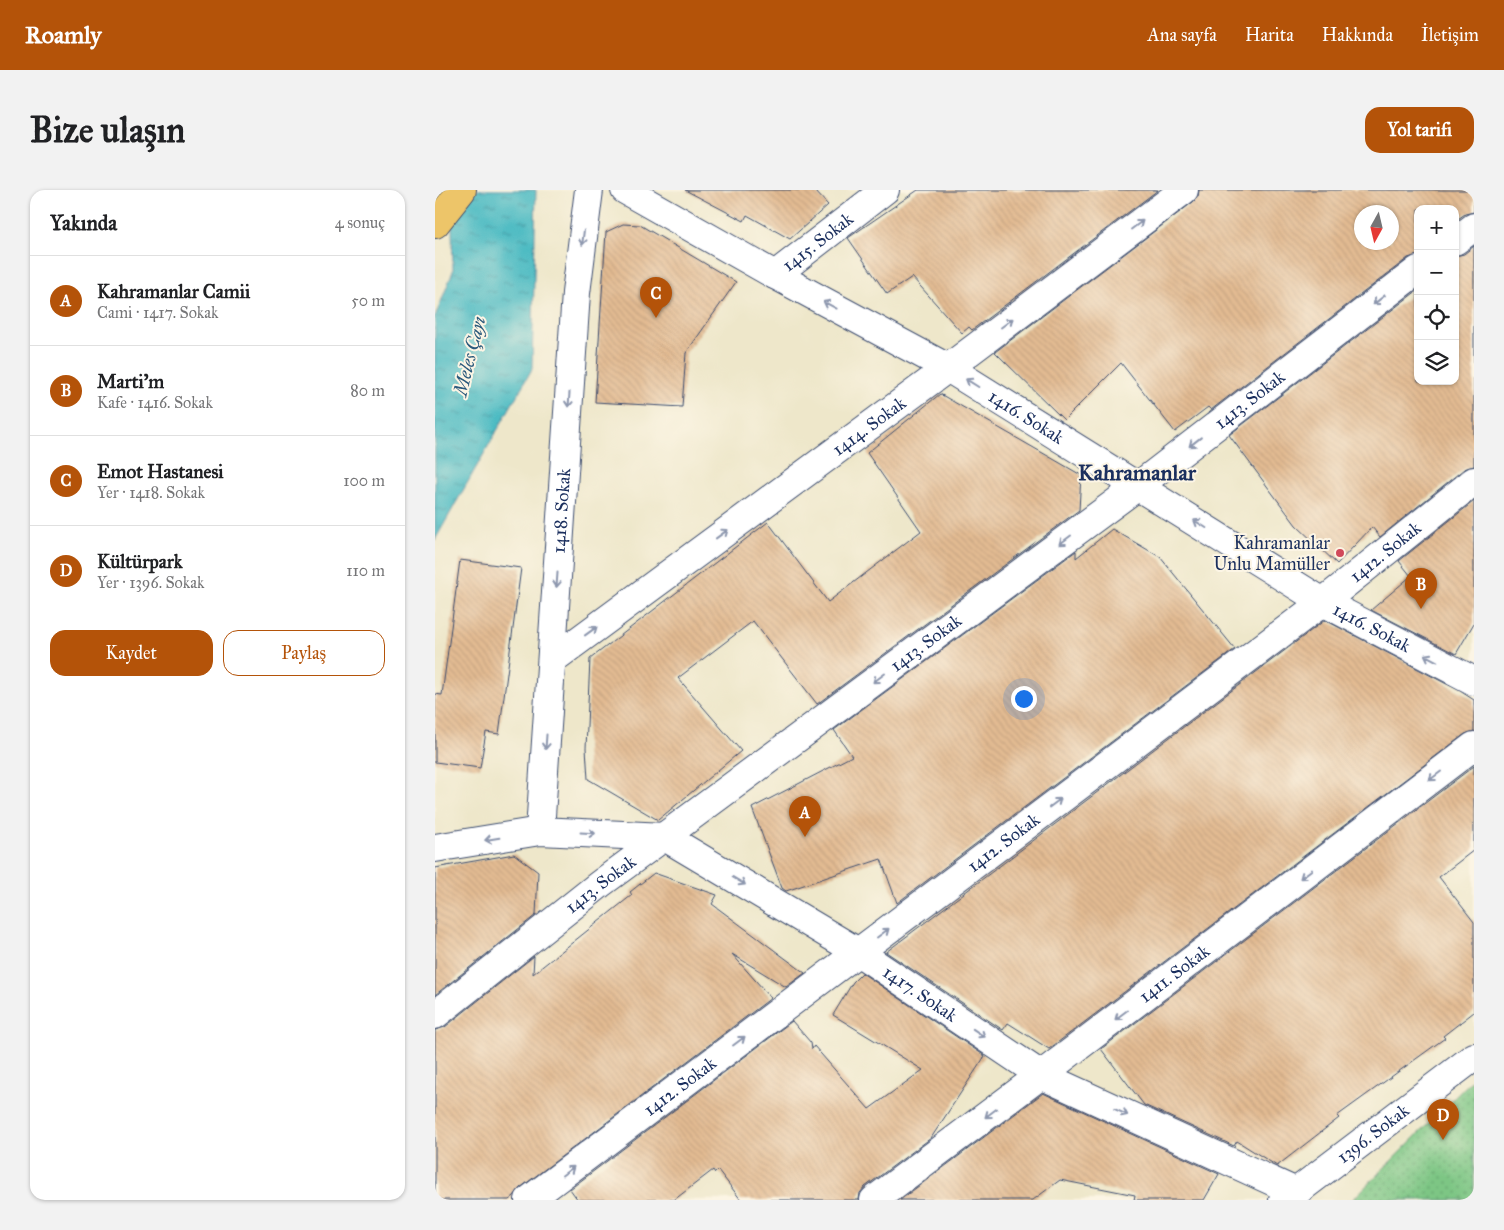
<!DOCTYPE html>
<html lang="tr">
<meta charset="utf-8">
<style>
body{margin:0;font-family:"IM FELL Great Primer",serif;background:#f2f2f2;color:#202124}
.controls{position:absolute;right:15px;top:15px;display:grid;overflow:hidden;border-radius:10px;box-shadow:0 1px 4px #0004}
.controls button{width:45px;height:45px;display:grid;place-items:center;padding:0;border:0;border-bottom:1px solid #e0e0e0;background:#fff;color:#202124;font:25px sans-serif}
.compass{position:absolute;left:919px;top:15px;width:45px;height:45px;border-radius:50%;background:#fff;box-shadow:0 1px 4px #0004;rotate:188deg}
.you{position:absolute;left:588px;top:508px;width:18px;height:18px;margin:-12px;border:4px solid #fff;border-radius:50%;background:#1a73e8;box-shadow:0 0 0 8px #1a73e833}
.badge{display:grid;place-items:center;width:32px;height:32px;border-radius:50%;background:#b45309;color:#fff;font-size:16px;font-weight:700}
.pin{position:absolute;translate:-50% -41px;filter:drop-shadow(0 1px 2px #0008)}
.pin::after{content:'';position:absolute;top:26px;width:18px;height:15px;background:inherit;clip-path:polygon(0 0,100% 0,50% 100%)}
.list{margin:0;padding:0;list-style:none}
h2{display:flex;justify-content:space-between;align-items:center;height:65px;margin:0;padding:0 20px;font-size:21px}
h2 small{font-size:16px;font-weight:400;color:#757577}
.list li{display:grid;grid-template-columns:32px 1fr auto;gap:15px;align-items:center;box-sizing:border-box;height:90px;padding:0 20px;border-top:1px solid #e0e0e0}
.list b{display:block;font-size:19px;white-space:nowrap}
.list p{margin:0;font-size:16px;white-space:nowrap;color:#757577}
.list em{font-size:16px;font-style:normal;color:#757577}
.actions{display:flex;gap:10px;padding:15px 20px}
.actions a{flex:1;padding:11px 0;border:1px solid #b45309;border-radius:15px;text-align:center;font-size:18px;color:#b45309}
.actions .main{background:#b45309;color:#fff}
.icon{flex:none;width:28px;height:28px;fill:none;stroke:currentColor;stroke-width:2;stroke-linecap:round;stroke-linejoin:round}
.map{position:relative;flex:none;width:1039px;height:1010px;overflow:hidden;border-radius:15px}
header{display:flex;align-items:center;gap:30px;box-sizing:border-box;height:70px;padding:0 25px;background:#b45309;color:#fff}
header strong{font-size:24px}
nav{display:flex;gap:28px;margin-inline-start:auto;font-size:18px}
.intro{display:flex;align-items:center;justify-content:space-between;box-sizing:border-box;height:120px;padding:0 30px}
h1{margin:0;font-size:35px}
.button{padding:12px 22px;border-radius:15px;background:#b45309;color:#fff;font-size:18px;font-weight:700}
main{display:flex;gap:30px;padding:0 30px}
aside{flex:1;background:#fff;border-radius:15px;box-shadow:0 1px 4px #0004}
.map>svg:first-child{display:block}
.park{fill:url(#park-dots);stroke:#4c7a71}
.water{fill:url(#water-ripples);stroke:#347590}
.building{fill:url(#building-back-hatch);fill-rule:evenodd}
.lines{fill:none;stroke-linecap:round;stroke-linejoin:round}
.minor-casing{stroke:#3b4b6e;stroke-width:30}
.tertiary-casing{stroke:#3b4b6e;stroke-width:30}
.trunk-casing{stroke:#3b4b6e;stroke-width:30}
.minor{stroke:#fff;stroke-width:28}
.tertiary{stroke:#fff;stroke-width:28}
.trunk{stroke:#edc569;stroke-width:28}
.oneway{stroke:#8d97ae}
.poi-dot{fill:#d1495b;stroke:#fcf5e5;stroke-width:2}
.labels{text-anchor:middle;stroke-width:4;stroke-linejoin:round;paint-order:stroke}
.street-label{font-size:18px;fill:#1b2f5e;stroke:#fcf5e5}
.poi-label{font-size:18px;fill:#1b2f5e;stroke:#fcf5e5;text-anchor:end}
.water-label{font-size:19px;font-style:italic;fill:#2a597c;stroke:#fcf5e5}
.district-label{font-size:22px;font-weight:bold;fill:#1b2f5e;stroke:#fcf5e5}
</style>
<header>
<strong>Roamly</strong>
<nav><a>Ana sayfa</a><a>Harita</a><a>Hakkında</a><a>İletişim</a></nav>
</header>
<div class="intro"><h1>Bize ulaşın</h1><a class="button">Yol tarifi</a></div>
<main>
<aside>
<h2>Yakında<small>4 sonuç</small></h2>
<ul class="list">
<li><span class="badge">A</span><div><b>Kahramanlar Camii</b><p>Cami · 1417. Sokak</p></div><em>50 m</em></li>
<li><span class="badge">B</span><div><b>Marti'm</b><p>Kafe · 1416. Sokak</p></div><em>80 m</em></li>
<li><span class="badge">C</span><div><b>Emot Hastanesi</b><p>Yer · 1418. Sokak</p></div><em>100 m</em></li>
<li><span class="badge">D</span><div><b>Kültürpark</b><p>Yer · 1396. Sokak</p></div><em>110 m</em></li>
</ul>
<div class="actions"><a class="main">Kaydet</a><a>Paylaş</a></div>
</aside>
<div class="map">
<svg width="1039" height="1010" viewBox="0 0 1039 1010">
<defs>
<pattern id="park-dots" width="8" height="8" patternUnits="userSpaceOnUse" patternTransform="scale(1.25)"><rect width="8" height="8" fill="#7dc684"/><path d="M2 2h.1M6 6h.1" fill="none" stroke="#66a16f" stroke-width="1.8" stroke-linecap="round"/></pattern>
<pattern id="water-ripples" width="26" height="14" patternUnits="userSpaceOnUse" patternTransform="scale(1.25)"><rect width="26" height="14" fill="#4dbbc3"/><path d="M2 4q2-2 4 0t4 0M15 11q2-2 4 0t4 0" fill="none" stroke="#3f98a2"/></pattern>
<pattern id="building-back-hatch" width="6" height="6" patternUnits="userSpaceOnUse" patternTransform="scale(1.25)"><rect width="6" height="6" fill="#e3bb92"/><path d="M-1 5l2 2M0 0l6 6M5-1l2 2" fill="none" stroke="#c2a180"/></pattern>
</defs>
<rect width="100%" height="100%" fill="#fcf5e5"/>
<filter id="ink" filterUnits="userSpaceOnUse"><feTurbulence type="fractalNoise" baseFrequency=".02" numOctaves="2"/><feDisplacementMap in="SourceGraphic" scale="10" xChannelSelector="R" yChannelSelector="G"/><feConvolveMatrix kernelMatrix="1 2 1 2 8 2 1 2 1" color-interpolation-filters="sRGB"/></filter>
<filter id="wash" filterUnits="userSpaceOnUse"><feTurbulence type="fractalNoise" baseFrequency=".0096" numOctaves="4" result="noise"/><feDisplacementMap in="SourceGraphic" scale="20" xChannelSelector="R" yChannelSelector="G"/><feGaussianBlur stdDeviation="1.12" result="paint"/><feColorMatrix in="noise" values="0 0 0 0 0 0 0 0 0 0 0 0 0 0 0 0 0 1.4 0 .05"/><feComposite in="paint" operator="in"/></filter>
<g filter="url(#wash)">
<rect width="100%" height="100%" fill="#eee7ca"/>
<path class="park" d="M1039,889v121h-122l120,-120z"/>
<path class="water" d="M16,0h85l-4,179 -97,171v-223l18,-46z"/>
<g id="blocks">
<g class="building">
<path d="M250,0h129l14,15 -38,34 -43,-24 -3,6z"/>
<path d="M483,0h240l-186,140 -3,-3 -7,6 -50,-56 -25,17 -39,-56z"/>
<path d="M764,0h275v22l-9,2 -10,7v-12h-37v46l-10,3 -197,152 -3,-3 -33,25 -54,-69 -57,57 -69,-68 198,-150 5,-5zM926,22h30v30h-30z"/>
<path d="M188,34l17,1 96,57 -50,71 -4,54 -87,-5 11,-170z"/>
<path d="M1039,56v220l-10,3 -84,68 -8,-10 -35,37 -41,-39 -67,-90 189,-145v91h37v-125l9,-2z"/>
<path d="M505,204l141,81 -2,35 -262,194 -64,-83 -75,57 63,73 -83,69 -70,-41 -2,-31 4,-89 178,-137 60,80 93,-71 -54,-78z"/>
<path d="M1039,311v122l-18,31 -85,-44 40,-34 -12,-15z"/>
<path d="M677,339l48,28 75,92 -338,254 -16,-44 -95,32 -4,-3 -30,-80 100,-52 -18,-26 242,-179v7z"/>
<path d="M25,370l61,8 -22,166 -13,-2 -6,36 -45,-6v-68l7,1z"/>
<path d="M890,430l135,71 14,9v31l-9,3 -416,315 -41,-26 -5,7 -117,-78z"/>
<path d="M1039,576v84l-35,27 35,45v90l-31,24 2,2 -108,78 2,2 -62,48 -40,-25 -3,5 -90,-41 -43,-56z"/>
<path d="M79,664l24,18 -2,43 -101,80v-127z"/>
<path d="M219,683l63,22 -5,9 93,69 -19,14 -54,-33 39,44 -251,190 -6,8 -5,4h-74v-170l10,-3 89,-71 -1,18 99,-79 -2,-3z"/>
<path d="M427,783l123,83 -54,82 -66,49 -5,6 -1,7h-118l-23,-30 -3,3 -2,-3 -39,30h-96l-8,-11 222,-168 19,22 1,6 2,-3 55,63 54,-39 -90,-55 20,-33z"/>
<path d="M608,903l176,81 -15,26h-70l1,-5 -75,-15 -27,20h-133z"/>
</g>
</g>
</g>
<g filter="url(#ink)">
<use href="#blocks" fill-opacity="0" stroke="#3b4b6e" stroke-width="1"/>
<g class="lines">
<g class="minor-casing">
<g id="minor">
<path d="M1020,51l19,-14"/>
<path id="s1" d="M340,85l110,-85"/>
<path id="s2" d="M117,470l396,-292 236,-178"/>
<path id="s3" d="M105,641l36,-538 13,-103"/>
<path id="s4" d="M0,658l105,-17 125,6 193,115 183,123 255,117"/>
<path id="s5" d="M0,825l165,-131 538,-398 280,-216"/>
<path id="s6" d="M94,1010l794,-598 151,-121"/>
<path id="s7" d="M439,1010l167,-125 433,-329"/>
</g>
</g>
<g class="tertiary-casing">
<g id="tertiary">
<path id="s8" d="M190,0l150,85 173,93 375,234 151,79"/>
<path id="s9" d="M848,1010l13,-8 178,-135"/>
</g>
</g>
<g class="trunk-casing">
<path id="trunk" d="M0,34l27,-34"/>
</g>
<use href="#minor" class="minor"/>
<use href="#tertiary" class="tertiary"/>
<use href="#trunk" class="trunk"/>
</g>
<defs><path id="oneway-shaft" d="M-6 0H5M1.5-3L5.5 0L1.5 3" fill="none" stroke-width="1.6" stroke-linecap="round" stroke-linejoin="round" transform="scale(1.25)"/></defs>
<g class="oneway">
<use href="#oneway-shaft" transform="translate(702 35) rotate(-37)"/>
<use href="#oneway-shaft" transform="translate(148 48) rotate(97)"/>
<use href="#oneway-shaft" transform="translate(944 110) rotate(142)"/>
<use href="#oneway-shaft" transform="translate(395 115) rotate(-152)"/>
<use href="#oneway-shaft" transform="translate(572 133) rotate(-37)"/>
<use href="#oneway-shaft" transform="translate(537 193) rotate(-148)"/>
<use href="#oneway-shaft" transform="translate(134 210) rotate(94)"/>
<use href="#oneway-shaft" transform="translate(760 252) rotate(142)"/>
<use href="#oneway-shaft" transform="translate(765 334) rotate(-148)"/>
<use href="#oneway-shaft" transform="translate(287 344) rotate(-36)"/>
<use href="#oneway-shaft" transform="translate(630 350) rotate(143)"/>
<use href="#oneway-shaft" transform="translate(122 390) rotate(94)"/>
<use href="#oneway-shaft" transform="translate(156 441) rotate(-36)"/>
<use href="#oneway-shaft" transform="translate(996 468) rotate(-152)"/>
<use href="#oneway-shaft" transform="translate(444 488) rotate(143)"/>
<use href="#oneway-shaft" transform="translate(111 552) rotate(94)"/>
<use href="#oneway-shaft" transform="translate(1000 586) rotate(143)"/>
<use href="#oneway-shaft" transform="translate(620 613) rotate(-37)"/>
<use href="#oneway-shaft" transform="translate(153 643) rotate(3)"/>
<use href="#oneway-shaft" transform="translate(57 649) rotate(171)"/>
<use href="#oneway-shaft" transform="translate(871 684) rotate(143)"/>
<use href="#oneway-shaft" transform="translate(304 691) rotate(31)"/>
<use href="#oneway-shaft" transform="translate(448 743) rotate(-37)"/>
<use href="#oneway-shaft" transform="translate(686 825) rotate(143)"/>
<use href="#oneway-shaft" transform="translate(544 843) rotate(34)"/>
<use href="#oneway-shaft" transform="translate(304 851) rotate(-37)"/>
<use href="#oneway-shaft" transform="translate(686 922) rotate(25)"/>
<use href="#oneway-shaft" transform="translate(556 923) rotate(143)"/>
<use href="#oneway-shaft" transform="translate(133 981) rotate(-37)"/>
</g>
</g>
<circle class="poi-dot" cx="905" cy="363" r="5"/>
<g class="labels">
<g class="street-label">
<text dy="6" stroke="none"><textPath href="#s1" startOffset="54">1415. Sokak</textPath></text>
<text dy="6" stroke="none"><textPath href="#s5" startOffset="1021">1413. Sokak</textPath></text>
<text dy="6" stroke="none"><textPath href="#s8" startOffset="461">1416. Sokak</textPath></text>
<text dy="6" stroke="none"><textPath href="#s2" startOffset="394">1414. Sokak</textPath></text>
<text dy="6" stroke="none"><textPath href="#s3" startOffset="321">1418. Sokak</textPath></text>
<text dy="6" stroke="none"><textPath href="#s6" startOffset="1074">1412. Sokak</textPath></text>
<text dy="6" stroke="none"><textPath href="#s8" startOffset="866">1416. Sokak</textPath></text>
<text dy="6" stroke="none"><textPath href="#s5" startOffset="616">1413. Sokak</textPath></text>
<text dy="6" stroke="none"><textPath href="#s6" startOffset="594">1412. Sokak</textPath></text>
<text dy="6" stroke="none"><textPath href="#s5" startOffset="211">1413. Sokak</textPath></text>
<text dy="6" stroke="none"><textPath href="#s7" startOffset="376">1411. Sokak</textPath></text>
<text dy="6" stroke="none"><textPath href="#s4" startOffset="531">1417. Sokak</textPath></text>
<text dy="6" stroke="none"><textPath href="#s6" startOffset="189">1412. Sokak</textPath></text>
<text dy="6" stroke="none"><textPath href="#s9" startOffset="112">1396. Sokak</textPath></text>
</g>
<g class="poi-label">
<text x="895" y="359">Kahramanlar<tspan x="895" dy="21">Unlu Mamüller</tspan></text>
</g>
<g class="water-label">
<text transform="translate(34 166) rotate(-76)" y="7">Meles Çayı</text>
</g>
<g class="district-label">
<text x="702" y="290">Kahramanlar</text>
</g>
</g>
</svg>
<div class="controls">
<button>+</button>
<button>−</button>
<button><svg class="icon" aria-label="locate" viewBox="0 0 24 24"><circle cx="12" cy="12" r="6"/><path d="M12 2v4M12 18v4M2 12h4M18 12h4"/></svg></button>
<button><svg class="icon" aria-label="layers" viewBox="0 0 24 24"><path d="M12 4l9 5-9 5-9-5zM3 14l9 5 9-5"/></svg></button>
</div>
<svg class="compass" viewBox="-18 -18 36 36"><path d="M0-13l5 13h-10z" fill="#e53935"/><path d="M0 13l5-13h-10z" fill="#757577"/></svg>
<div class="you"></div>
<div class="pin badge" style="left:370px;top:647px">A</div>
<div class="pin badge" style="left:986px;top:419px">B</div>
<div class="pin badge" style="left:221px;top:128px">C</div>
<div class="pin badge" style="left:1008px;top:950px">D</div>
</div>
</main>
